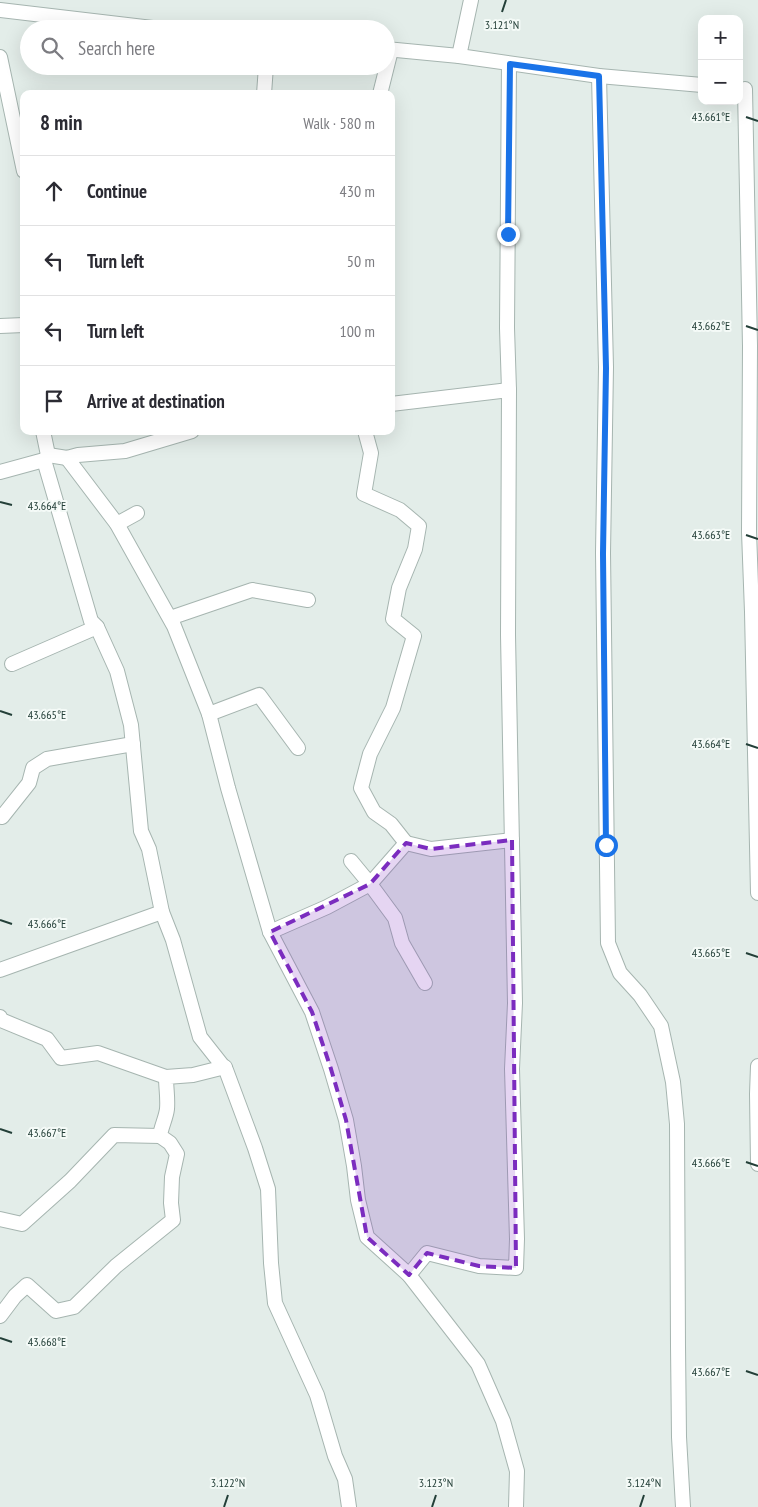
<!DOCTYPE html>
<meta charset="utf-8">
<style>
body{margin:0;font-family:"PT Sans Narrow",sans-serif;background:#f7f7f7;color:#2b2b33}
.controls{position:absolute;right:15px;top:15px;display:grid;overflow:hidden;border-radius:10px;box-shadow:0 5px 20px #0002}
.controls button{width:45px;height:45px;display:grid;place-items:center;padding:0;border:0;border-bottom:1px solid #e1e1e2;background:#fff;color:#2b2b33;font:25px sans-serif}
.stop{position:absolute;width:15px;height:15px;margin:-11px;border:4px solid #1a73e8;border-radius:50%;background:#fff}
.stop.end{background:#1a73e8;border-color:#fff;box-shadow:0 1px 5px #0008}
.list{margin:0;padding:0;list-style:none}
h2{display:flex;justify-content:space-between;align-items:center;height:65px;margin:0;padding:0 20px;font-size:21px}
h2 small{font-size:16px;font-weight:400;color:#7c7c81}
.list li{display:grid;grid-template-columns:32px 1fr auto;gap:15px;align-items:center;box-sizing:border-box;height:70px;padding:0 20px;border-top:1px solid #e1e1e2}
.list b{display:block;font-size:19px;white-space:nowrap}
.list em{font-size:16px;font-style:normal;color:#7c7c81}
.icon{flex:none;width:28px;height:28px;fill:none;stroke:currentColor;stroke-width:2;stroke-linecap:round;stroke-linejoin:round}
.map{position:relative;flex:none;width:758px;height:1507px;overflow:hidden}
.search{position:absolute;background:#fff;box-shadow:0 5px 20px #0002;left:20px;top:20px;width:375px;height:55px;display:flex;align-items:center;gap:12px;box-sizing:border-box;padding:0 18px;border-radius:28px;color:#7c7c81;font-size:19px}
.panel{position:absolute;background:#fff;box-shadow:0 5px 20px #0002;left:20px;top:90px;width:375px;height:345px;border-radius:10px}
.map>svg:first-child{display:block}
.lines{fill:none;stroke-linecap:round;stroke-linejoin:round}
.minor-casing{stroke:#a6b5b0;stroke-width:16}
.minor{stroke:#fff;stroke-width:14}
.route{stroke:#1a73e8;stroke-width:6}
.marked{fill:#7b2cbf;fill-opacity:0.2;stroke:#7b2cbf;stroke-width:4;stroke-dasharray:10 6;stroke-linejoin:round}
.ticks{fill:none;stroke:#233f38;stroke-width:2}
.ticks-label{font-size:12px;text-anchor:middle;fill:#233f38;stroke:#f4faf7;stroke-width:4;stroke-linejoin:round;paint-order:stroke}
</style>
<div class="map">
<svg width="758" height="1507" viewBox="0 0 758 1507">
<rect width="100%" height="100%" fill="#e3ede9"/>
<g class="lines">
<g class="minor-casing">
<g id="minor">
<path d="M0,10l161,19"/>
<path d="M386,49l73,7 140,20 103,9"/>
<path d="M459,56l12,-56"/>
<path d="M0,57l24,114"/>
<path d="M599,76l7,291 -3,186 5,390 12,30 20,22 21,31 12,56 4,42 1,222 1,91 4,70"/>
<path d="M745,89l5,257 -1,186 3,80 6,281"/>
<path d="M264,94l2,-28"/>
<path d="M380,94l11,-44"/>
<path d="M0,326l24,-1"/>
<path d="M391,404l118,-14"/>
<path d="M365,431l6,22 -7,41 36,16 19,16 -4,23 -16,39 -6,31 21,17 -21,72 -23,46 -9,34 13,24 17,12 15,19"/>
<path d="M48,455l19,3 11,-3 47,-4 67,-20"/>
<path d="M67,458l50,66 57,102 35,88 19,74 42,144 42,80 19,57 15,51 8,46 4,34 9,37 42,38 69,89 25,57 14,50 -1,36"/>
<path d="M44,460l47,161 6,6 20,44 14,54 10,106 8,18 13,63 11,28 27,97 26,33 29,78 13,41 3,74 4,40 42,92 18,61 10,23 4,28"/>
<path d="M0,472l44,-12 4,-5 -5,-24"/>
<path d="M117,524l20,-11"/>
<path d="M170,618l82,-28 56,10"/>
<path d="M12,664l85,-37"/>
<path d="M209,714l50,-19 39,53"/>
<path d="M2,817l27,-34 4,-15 14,-9 86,-15"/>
<path d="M351,861l19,23 25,34 7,25 23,40"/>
<path d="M270,932l57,-25 43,-23 36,-41 25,6 81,-9"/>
<path d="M0,970l162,-58"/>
<path d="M0,1017l1,3 46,19 14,19 37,-5 68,24"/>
<path d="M758,1066l-1,28 1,70"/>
<path d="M0,1219l22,5 48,-43 44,-46 46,1"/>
<path d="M409,1275l18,-22 52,13 37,2 1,-29 -5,-170 3,-66 -7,-368 1,-245 -2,-62 2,-264"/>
<path d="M0,1316l15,-20 12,-11 29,26 18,-4 42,-41 57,-46 -2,-17 1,-26 5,-23 -7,-11 -10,-7c1,-9 6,-18 7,-27 1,-11 -1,-21 -1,-32l27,-2 32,-8"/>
</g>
</g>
<use href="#minor" class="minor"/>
</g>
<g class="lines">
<path class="route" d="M508,234l2,-170 89,12 7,292 -3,186 3,291"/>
</g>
<path class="marked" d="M512,840l4,428 -37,-2 -52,-13 -18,22 -42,-38 -21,-117 -15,-51 -19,-57 -42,-80 100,-48 36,-41 25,6z"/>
<path class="ticks" d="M502,12l4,-12M746,117l12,4M746,326l12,4M0,502l12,3M746,535l12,4M0,711l12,4M746,744l12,4M0,920l12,4M746,953l12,4M0,1129l12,4M746,1162l12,4M0,1338l12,4M746,1371l12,4M224,1507l4,-12M432,1507l4,-12M640,1507l4,-12"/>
<g class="ticks-label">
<text x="502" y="29">3.121°N</text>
<text x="711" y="121">43.661°E</text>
<text x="711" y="330">43.662°E</text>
<text x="47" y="510">43.664°E</text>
<text x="711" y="539">43.663°E</text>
<text x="47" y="719">43.665°E</text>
<text x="711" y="748">43.664°E</text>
<text x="47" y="928">43.666°E</text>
<text x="711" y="957">43.665°E</text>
<text x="47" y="1137">43.667°E</text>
<text x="711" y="1167">43.666°E</text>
<text x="47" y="1346">43.668°E</text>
<text x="711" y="1376">43.667°E</text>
<text x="228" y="1487">3.122°N</text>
<text x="436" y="1487">3.123°N</text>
<text x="644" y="1487">3.124°N</text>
</g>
</svg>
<div class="controls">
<button>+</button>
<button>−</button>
</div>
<div class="stop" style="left:606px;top:845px"></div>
<div class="stop end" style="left:508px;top:234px"></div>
<div class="search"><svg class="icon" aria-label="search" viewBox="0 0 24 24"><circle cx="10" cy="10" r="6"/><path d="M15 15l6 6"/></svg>Search here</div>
<section class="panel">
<h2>8 min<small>Walk · 580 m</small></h2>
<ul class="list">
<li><svg class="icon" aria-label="ahead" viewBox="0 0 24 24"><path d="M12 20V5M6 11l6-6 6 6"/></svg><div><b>Continue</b></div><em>430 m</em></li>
<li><svg class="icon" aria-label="left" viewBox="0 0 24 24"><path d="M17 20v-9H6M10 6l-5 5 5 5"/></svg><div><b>Turn left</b></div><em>50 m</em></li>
<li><svg class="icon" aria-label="left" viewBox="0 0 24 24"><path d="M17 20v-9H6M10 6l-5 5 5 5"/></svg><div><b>Turn left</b></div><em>100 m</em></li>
<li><svg class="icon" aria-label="arrive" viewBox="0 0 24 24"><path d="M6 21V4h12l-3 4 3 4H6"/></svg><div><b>Arrive at destination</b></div></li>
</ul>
</section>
</div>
